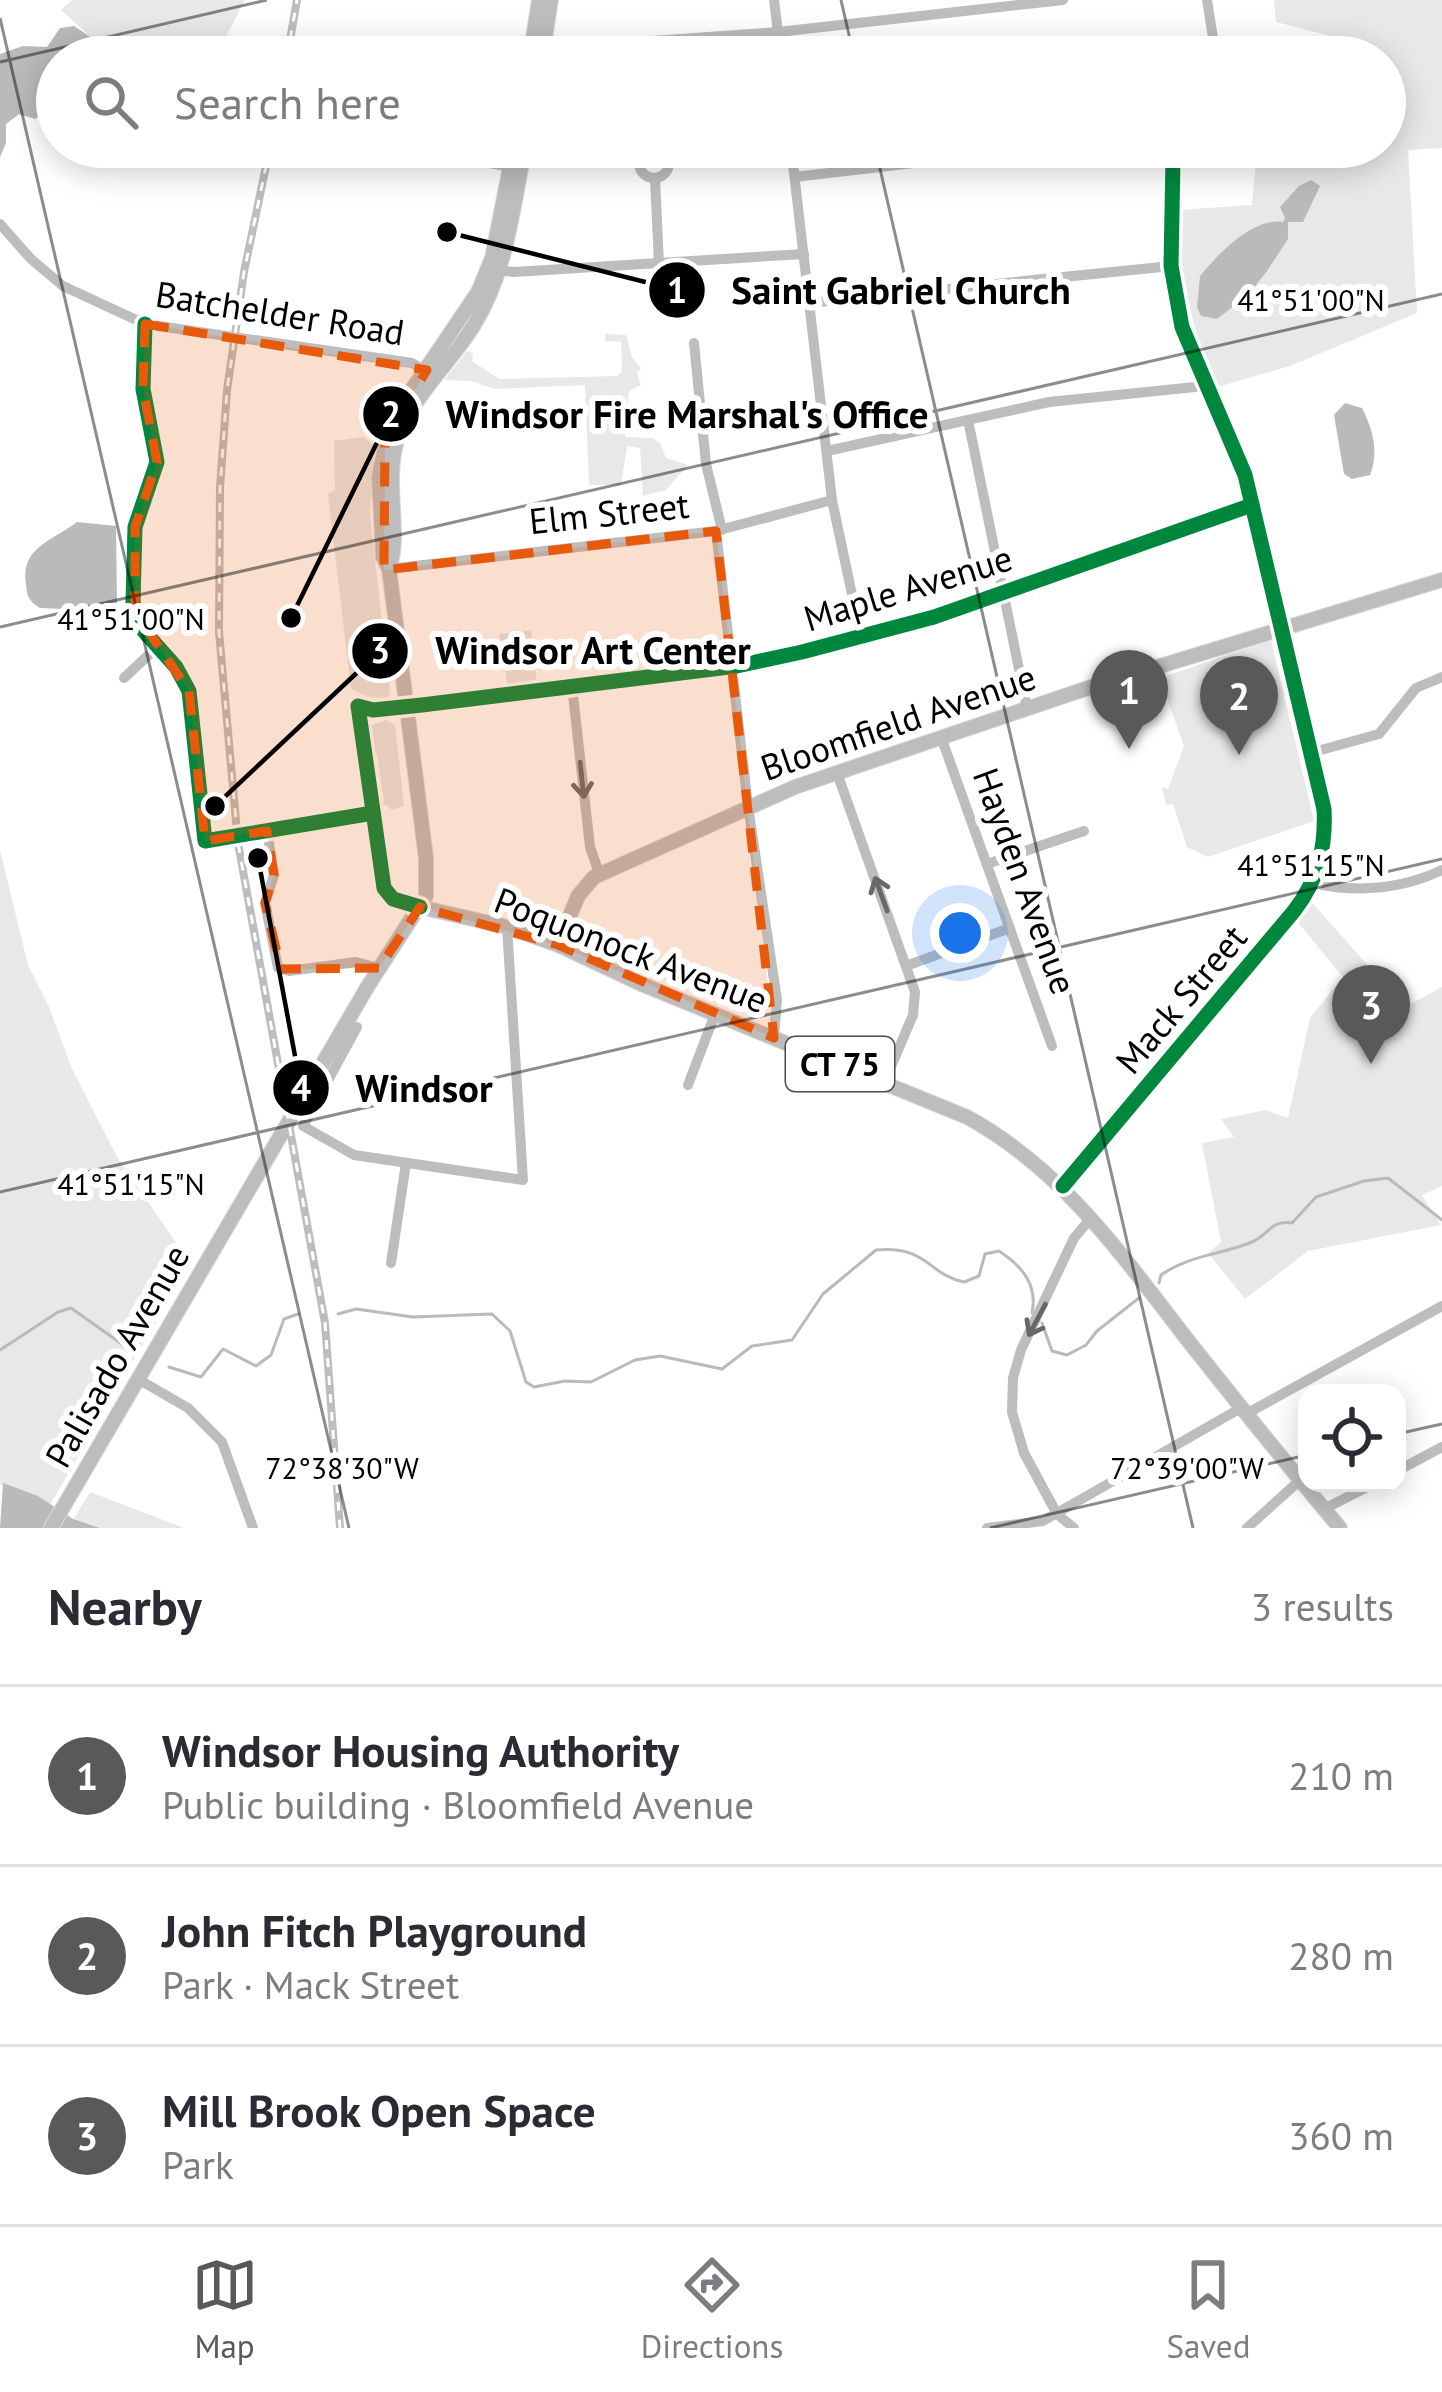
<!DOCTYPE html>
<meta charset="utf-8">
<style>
body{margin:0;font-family:"PT Sans",sans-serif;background:#f7f7f7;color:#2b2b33}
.controls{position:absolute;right:36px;bottom:36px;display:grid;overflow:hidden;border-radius:24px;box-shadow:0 6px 30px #0003}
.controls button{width:108px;height:108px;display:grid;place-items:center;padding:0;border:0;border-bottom:3px solid #e1e1e2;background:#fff;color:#2b2b33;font:60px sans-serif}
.you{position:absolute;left:960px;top:933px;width:42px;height:42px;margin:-30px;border:9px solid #fff;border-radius:50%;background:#1a73e8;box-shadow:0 0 0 18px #1a73e833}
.badge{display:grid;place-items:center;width:78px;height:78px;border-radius:50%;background:#595959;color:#fff;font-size:39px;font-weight:700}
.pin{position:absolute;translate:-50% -99px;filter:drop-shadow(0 3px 6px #0008)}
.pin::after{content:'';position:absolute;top:63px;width:42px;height:36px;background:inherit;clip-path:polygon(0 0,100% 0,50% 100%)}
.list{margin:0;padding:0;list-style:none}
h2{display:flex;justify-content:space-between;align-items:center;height:156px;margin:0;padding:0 48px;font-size:51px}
h2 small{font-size:39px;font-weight:400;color:#7c7c81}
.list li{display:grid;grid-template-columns:78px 1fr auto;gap:36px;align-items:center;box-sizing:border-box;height:180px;padding:0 48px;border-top:3px solid #e1e1e2}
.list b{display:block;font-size:45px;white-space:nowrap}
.list p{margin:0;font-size:39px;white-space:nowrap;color:#7c7c81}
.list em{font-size:39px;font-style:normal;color:#7c7c81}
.icon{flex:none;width:66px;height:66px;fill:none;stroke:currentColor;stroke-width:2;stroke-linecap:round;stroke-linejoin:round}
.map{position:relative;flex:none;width:1442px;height:1528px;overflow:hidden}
.search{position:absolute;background:#fff;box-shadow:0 6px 30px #0003;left:36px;right:36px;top:36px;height:132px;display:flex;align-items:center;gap:30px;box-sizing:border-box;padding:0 42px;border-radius:66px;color:#7c7c81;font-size:45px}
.sheet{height:696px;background:#fff}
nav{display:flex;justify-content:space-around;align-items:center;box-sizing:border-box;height:168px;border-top:3px solid #e1e1e2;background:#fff;font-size:33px;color:#7c7c81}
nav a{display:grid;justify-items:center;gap:6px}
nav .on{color:#595959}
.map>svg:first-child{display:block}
.green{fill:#e8e8e8}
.water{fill:#bababa}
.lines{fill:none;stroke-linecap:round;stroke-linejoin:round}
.stream{stroke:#bababa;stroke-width:3}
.major-casing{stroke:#dbdbdb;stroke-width:16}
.minor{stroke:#bdbdbd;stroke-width:10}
.major{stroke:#bdbdbd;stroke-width:14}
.rail-casing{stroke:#bdbdbd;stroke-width:8}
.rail{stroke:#fff;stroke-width:3;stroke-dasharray:9;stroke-linecap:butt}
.cycleway-casing{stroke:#fff;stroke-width:22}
.cycleway{stroke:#00873e;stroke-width:15}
.oneway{stroke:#686868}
.marked{fill:#e8590c;fill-opacity:0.2;stroke:#e8590c;stroke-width:9;stroke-dasharray:24 15;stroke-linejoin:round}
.ticks{fill:none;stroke:#000;stroke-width:3;stroke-opacity:0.45}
.labels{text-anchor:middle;stroke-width:12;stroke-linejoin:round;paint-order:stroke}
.shield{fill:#fff;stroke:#4c4c4c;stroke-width:3}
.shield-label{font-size:33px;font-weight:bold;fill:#000}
.street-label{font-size:36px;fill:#000;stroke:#fff}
.ticks-label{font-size:30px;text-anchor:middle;fill:#000;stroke:#fff;stroke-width:12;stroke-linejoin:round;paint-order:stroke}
.leader{fill:none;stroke:#000;stroke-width:4.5}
.callout-dot{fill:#000;stroke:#fff;stroke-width:4.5}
.mark-label{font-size:36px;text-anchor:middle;font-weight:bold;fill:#fff}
.callout-label{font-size:39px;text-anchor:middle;font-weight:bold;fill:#000;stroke:#fff;stroke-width:12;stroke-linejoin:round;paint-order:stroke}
</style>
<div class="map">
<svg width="1442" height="1528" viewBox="0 0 1442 1528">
<rect width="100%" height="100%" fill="#fff"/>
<g class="green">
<path d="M72,0h173l-30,57h-112l-11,-19 -31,-28z"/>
<path d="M1274,0h168v148l-34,2 9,163 -127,53 -76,22c-22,-64 -34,-110 -36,-178l74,-5 5,-55 128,-3v-90h-49l-2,-20 -58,-15z"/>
<path d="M605,334l21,1 6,22 9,11 -4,5 4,12 -12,6 -4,46 27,1 8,5 6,15 22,7 -22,25 -23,6 -3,-48 -13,-2 -6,39h-32l-4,-100 -90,4 -24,-8 -27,-1 23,-29 6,2 -1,8 27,18 118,-3 5,-4 -1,-30 -16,-1z"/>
<path d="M363,437l12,9 -5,69 20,178 -3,5 -19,-1 -17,-8 -23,-195 7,-4 -1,-49z"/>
<path d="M531,630l6,54 -29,3 -9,-53z"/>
<path d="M1271,640l43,181 -106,36 -21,-10 -14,-43 -7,1 -4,-18 6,2 16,-43 -24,-68z"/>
<path d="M386,720l9,5 9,81 -12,4 -5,-5 -9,2 6,-6 -7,-47 -7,-2 -4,-25z"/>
<path d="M0,850l28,115 21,42 23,62 45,88 73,106 -140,242 -13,-9 -37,-11z"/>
<path d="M1313,904l92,103 37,-20v199l-20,9 19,30 -133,26 -63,48 -37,-46 13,-11 -19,-99 32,-6 -13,-18 45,-9 22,8 22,-100 33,-41 -47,-57z"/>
<path d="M90,1492l94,36h-84l-27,-8z"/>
</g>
<g class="water">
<path d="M74,26l18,12 11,19h-46v29l-7,24 -15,9 -16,-5 -13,10v19l-6,14v-103l23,-8 24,1 13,-19z"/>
<path d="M1311,180l9,6 -17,36h-15v17l-21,32 -19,24 -31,24 -16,-3 -4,-9 3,-31c18,-22 53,-59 83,-54l2,-4 -5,-11 19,-21z"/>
<path d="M1345,403l17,5c11,22 17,44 8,67l-18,4 -8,-5 -10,-59z"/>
<path d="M77,522l39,4 1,77 -5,8 -72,-3c-11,-7 -13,-11 -14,-24 -6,-37 28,-44 51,-62z"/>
<path d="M3,1483l35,13 35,23 27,9h-100z"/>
</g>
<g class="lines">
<g class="stream">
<path d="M1159,1283l2,-8c28,-20 60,-20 91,-33 18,-8 18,-22 40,-19l24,-26 48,-16 24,-3 54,42"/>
<path d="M338,1314l18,-5 57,8 79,-3 18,17 16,51 8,5 31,-6 26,1 44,-22 25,-4 62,13 30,-23 40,-6 31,-46 53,-44c52,-5 52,25 88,32l15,-6 6,-22 14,-3c23,15 39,34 33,62"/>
<path d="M1042,1323l10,28 15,4 19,-10 11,-14 42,-33"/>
<path d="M0,1350l58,-38 13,-4 62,44"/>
<path d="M169,1367l32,10 22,-28 33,17 15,-11 13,-36 14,-5"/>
</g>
<g class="major-casing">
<g id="major">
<path d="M530,57l9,-57"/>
<path d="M542,57l9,-57"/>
<path d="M389,569c13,-34 -5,-86 8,-128 14,-44 54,-78 77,-116 33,-53 39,-118 51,-178"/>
<path d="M420,907l87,20 51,18 83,39 326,133c97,53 156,140 223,226 49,62 99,124 150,185"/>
<path d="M558,945l20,-49 16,-19 201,-90 290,-98 357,-109"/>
<path d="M51,1528l317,-542 58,-90v-38l-37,-289 -6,-12 -4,-80 11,-55 88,-130 14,-34 22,-111"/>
</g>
</g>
<g class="minor">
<path d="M774,0l7,57"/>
<path d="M1207,0l9,57"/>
<path d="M540,49l238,-17 285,-32"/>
<path d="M397,147l120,21"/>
<path d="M791,147l41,353 29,137"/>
<circle cx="654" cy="163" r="15"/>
<path d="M795,177l254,-30"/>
<path d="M655,179l4,85"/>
<path d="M0,224l31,35 32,27 82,38 267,39 17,10"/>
<path d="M496,270l18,2 290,-18"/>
<path d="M810,303l361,-37"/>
<path d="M145,324l-2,65 14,73 -22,65 -2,75 9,27 34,38 13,24 16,150 168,-28"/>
<path d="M694,343l12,121 16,66"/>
<path d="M968,420l59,288"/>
<path d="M827,451l222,-49 156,-16"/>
<path d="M716,531l32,275 29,194 -3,38"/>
<path d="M389,569l327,-38 116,-31"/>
<path d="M124,678l33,-31"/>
<path d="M572,686l18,161 9,26"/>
<path d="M941,737l111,309"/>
<path d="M1310,753l69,-19 37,-46 26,-11"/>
<path d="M837,773l78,219 -2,23 -29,68"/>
<path d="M267,831l7,44 -9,28 13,65 11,3 67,-9 23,6"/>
<path d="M987,864l97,-33"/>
<path d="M1312,883c46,10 88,7 130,-13"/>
<path d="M420,907l-27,-8 -9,-11 -26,-182 15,4 49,-5 315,-39 65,-14 132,-35 318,-112"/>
<path d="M906,966l104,-38"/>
<path d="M357,1027l-54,99 51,29 169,25 -16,-253"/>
<path d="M688,1085l27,-71"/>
<path d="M1063,1186l231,-275c24,-31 32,-63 30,-102l-79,-334 -63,-148 -11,-61 2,-107 -4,-12"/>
<path d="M391,1263l15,-100"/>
<path d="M138,1379l50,29 34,34 31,86"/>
<path d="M1246,1414l196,-108"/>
<path d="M1397,1471l45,-24"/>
<path d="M1324,1509l51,-26"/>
<path d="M987,1528l56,-7 198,-113"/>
<path d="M1074,1528l-17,-14 -33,-61 -12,-41 1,-34 8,-28 53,-112 17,-20"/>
<path d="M1247,1528l52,-47"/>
</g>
<use href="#major" class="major"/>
<g class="rail-casing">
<g id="rail">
<path d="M287,57l10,-57"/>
<path d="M270,147l-26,125 -17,118 -7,98 -1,144 19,211 87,480 15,205"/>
</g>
</g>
<use href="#rail" class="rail"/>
<g class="cycleway-casing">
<g id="cycleway">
<path d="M145,324l-2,65 14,73 -22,65 -2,75 9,27 34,38 13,24 16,150 168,-28"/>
<path d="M420,907l-27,-8 -9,-11 -26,-182 15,4 49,-5 315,-39 65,-14 132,-35 318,-112"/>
<path d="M1063,1186l231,-275c24,-31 32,-63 30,-102l-79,-334 -63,-148 -11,-61 2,-107 -4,-12"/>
</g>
</g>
<use href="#cycleway" class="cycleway"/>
</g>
<defs><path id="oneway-shaft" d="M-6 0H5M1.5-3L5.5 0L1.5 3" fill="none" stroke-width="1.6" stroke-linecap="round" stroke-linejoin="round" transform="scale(3)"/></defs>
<g class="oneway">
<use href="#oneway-shaft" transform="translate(582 780) rotate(84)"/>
<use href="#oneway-shaft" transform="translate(881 894) rotate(-110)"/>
<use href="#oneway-shaft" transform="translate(1037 1320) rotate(118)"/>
</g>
<path class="marked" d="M145,324l282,46 -42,69 -1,131 332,-39 58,507 -216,-93 -138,-38 -41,61 -98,1 -16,-66 9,-28 -7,-44 -62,10 -16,-150 -54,-79v-85l22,-65 -14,-73z"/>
<path class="ticks" d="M841,0l13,57M0,18l349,1510M0,62l267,-62M875,147l318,1381M0,627l1442,-333M0,1192l1442,-333M1397,1434l45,-10M990,1528l317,-73"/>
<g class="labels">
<rect class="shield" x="786" y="1037" width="108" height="54" rx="9"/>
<g class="shield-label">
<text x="840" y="1076">CT 75</text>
</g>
<g class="street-label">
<text transform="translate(280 313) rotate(9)" y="13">Batchelder Road</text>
<text transform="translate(609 513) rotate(-6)" y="13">Elm Street</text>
<text transform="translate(908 588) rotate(-17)" y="13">Maple Avenue</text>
<text transform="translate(898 722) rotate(-19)" y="13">Bloomfield Avenue</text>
<text transform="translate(1025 881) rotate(70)" y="13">Hayden Avenue</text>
<text transform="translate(631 950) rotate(21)" y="13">Poquonock Avenue</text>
<text transform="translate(1181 999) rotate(-50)" y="13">Mack Street</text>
<text transform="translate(117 1356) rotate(-60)" y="13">Palisado Avenue</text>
</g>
</g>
<g class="ticks-label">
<text x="1311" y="311">41°51'00"N</text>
<text x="131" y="630">41°51'00"N</text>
<text x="1311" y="876">41°51'15"N</text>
<text x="131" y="1195">41°51'15"N</text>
<text x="342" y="1479">72°38'30"W</text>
<text x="1187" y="1479">72°39'00"W</text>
</g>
<path class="leader" d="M447 232L677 290M291 618L391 414M215 806L380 651M258 858L301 1088"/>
<g class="callout-dot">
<circle cx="447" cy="232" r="12"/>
<circle cx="291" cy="618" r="12"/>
<circle cx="215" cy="806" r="12"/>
<circle cx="258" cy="858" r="12"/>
<circle cx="677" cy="290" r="30"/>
<circle cx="391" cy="414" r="30"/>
<circle cx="380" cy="651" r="30"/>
<circle cx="301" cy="1088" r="30"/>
</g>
<g class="mark-label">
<text x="677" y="303">1</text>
<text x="391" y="427">2</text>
<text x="380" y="663">3</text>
<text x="301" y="1101">4</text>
</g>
<g class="callout-label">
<text x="901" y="304">Saint Gabriel Church</text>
<text x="687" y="428">Windsor Fire Marshal's Office</text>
<text x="593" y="664">Windsor Art Center</text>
<text x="424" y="1102">Windsor</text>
</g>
</svg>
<div class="controls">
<button><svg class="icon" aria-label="locate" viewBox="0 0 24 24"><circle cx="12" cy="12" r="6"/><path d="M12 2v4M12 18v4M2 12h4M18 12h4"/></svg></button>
</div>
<div class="you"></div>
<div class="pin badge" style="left:1129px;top:749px">1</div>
<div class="pin badge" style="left:1239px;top:755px">2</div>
<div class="pin badge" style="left:1371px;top:1064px">3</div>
<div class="search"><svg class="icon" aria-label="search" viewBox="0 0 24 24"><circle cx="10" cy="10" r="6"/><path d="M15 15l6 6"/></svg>Search here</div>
</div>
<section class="sheet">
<h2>Nearby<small>3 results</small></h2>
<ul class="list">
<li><span class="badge">1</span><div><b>Windsor Housing Authority</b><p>Public building · Bloomfield Avenue</p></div><em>210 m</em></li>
<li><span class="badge">2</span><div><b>John Fitch Playground</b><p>Park · Mack Street</p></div><em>280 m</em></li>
<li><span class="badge">3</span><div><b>Mill Brook Open Space</b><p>Park</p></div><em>360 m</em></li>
</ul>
</section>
<nav>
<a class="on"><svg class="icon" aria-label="map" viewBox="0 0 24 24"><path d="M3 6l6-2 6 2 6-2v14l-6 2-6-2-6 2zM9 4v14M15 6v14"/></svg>Map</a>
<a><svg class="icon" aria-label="directions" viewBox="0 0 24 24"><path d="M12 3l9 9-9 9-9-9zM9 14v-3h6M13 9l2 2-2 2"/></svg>Directions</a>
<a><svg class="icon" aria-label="saved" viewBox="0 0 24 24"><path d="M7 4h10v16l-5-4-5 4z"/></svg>Saved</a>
</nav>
